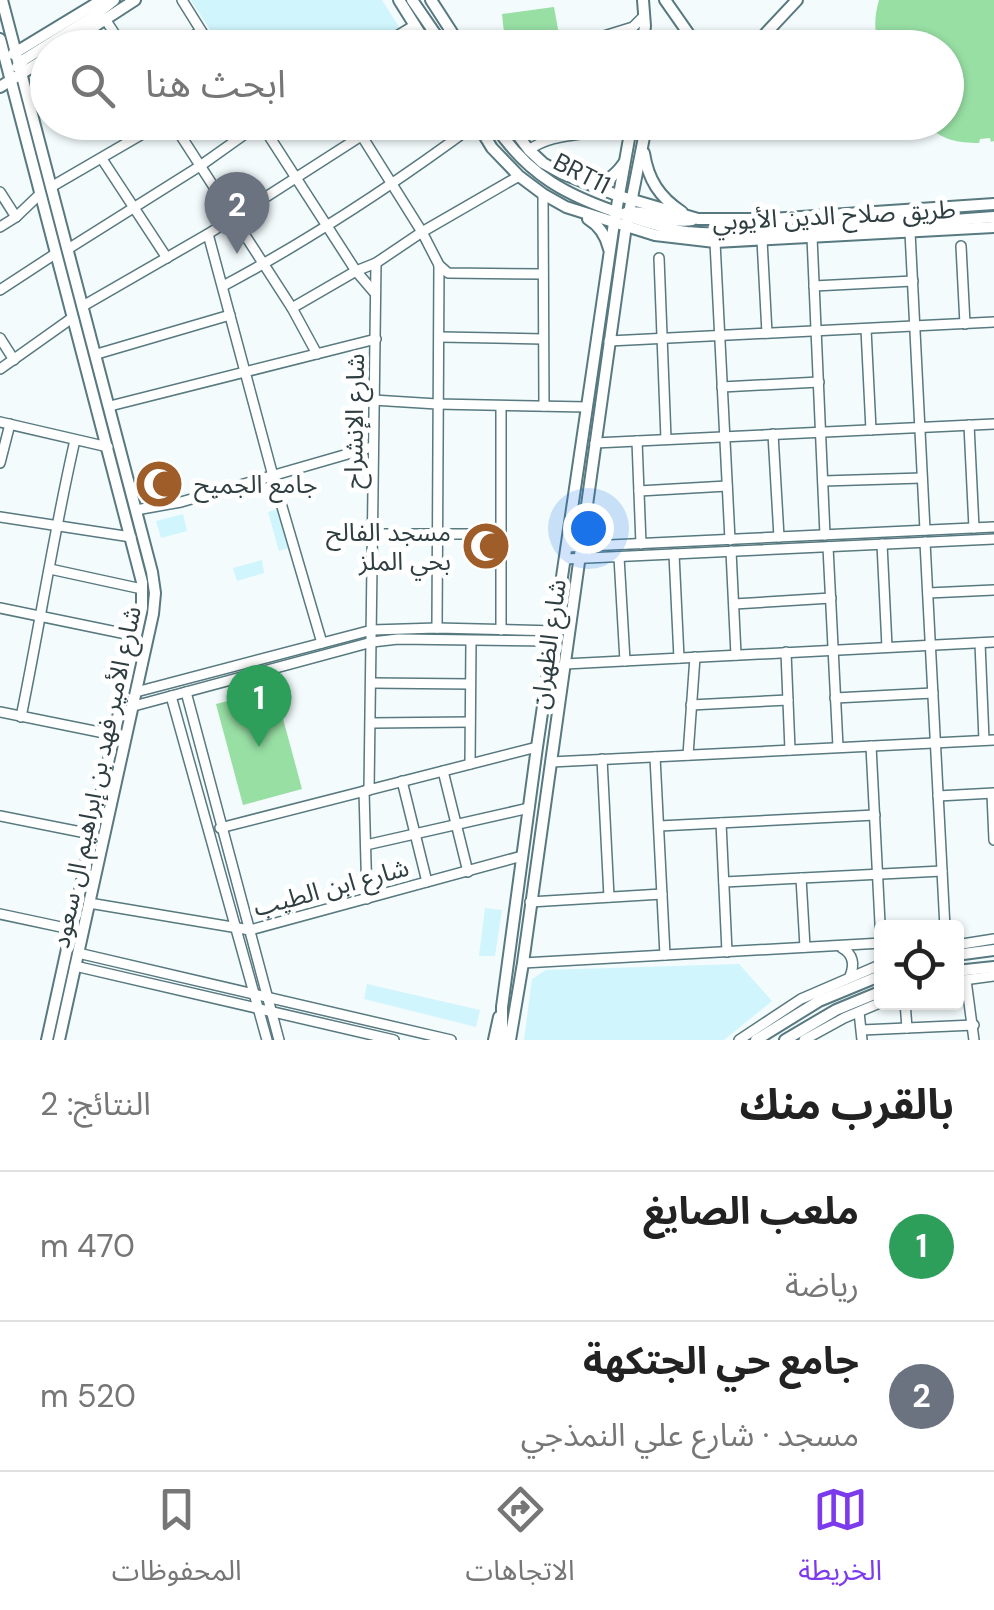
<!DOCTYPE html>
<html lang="ar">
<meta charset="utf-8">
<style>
body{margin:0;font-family:"DM Sans","Noto Sans Arabic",sans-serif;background:#f2f2f2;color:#222;direction:rtl}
.controls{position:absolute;right:30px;bottom:30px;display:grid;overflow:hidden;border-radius:10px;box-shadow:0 2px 8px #0004}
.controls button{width:90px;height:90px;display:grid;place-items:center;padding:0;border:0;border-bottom:2px solid #e0e0e0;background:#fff;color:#222;font:50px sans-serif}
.you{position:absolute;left:588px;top:528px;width:35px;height:35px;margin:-25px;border:8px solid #fff;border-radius:50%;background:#1a73e8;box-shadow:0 0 0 15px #1a73e833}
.badge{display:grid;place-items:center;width:65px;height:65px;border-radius:50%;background:#7c3aed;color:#fff;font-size:32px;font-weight:700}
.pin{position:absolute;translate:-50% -82px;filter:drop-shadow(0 2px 5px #0008)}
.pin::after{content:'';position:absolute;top:52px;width:35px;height:30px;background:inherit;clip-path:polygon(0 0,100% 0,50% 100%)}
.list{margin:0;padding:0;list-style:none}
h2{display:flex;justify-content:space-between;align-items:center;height:130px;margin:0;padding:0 40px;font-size:42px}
h2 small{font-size:32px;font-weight:400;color:#767676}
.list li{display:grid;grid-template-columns:65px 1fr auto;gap:30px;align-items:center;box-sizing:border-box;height:150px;padding:0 40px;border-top:2px solid #e0e0e0}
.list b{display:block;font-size:38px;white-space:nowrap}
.list p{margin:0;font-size:32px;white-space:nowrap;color:#767676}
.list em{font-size:32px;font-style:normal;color:#767676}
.icon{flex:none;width:55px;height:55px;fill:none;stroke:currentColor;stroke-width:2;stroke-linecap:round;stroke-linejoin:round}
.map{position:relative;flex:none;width:994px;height:1040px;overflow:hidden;direction:ltr}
.search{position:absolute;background:#fff;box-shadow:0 2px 8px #0004;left:30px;right:30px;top:30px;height:110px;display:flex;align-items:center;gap:25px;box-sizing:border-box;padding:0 35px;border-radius:55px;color:#767676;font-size:38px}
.sheet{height:430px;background:#fff}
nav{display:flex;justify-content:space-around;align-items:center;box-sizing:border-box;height:140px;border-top:2px solid #e0e0e0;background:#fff;font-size:28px;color:#767676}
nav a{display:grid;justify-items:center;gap:5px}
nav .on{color:#7c3aed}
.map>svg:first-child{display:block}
.built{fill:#d0f5fc}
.green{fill:#98dfa4}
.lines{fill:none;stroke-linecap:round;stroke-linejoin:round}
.minor-casing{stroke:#57797f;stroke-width:12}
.major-casing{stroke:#57797f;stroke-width:14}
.minor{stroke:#fff;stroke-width:9}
.major{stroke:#fff;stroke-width:10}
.labels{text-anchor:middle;stroke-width:10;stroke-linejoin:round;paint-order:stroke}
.street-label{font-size:25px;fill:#2f3e41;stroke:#fff}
.poi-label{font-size:25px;fill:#2f3e41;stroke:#fff;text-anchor:start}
</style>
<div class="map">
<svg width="994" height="1040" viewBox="0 0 994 1040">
<rect width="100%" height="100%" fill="#f3fbfc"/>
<g class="built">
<path d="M191,0h191l17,27 -33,20h-145z"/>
<path d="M278,509l11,39 -10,3 -11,-39z"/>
<path d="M183,514l4,17 -26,7 -5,-17z"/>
<path d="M262,560l2,13 -27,8 -4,-13z"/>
<path d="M485,908l17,2 -7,46h-16z"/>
<path d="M739,964l33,37 -48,39h-200l8,-61 14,-9z"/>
<path d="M367,984l113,26 -4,17 -112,-28z"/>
</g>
<g class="green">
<path d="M879,0h115v141l-3,1 -1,-4 -10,1 -1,4c-21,0 -39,-3 -53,-20l20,-1v-74l-67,-1c-5,-16 -5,-30 0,-47z"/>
<path d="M554,7l5,28 -54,7 -3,-28z"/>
<path d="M275,689l27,100 -59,16 -27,-101z"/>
</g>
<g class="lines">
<g class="minor-casing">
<g id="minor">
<path d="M182,0l30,48"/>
<path d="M105,19l19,29"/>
<path d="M174,48l27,-17"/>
<path d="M377,48l38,-23"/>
<path d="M565,48l68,-21 11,-11"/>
<path d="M172,122l120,186 25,46"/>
<path d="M260,122l96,149 18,21"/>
<path d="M353,122l69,110 17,33 9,8 95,1"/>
<path d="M529,150c28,-21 67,-11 97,-28"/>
<path d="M102,159l65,99"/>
<path d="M51,187l112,-65"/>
<path d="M0,192l16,25"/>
<path d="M543,194l1,212"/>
<path d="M0,227l16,-10 24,-23"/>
<path d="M910,232l15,298"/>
<path d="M208,234l65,242 49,167"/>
<path d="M812,237l13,298"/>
<path d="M762,240l5,93"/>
<path d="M715,242l15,298"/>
<path d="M961,246l4,78"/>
<path d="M68,249l132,-83 62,-44"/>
<path d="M659,258l7,181"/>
<path d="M223,286c88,-47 173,-103 254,-163"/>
<path d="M814,286l99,-5"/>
<path d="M0,290l55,-36"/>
<path d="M83,306l125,-72 175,-112"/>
<path d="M292,308l64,-37 20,-8 46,-31 97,-56"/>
<path d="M866,329l5,101"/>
<path d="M440,337l103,2"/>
<path d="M0,338l14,22"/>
<path d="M609,341l385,-19"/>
<path d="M97,354l133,-39"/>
<path d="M0,369l72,-51"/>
<path d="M722,387l97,-5"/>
<path d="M373,400l64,4 150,3"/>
<path d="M110,406l266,-67"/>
<path d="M501,406v224"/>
<path d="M0,422l108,25"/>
<path d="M969,425l5,103"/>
<path d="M773,434l6,103"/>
<path d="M637,441l4,103"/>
<path d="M595,443l399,-19"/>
<path d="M0,463l10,-39"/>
<path d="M823,481l99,-3"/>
<path d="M639,491l88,-5"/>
<path d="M136,510l45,-8 191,-55"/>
<path d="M0,517l131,20"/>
<path d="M372,534h129"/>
<path d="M925,542l20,386"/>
<path d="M882,544l5,103"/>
<path d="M567,547l427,-20"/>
<path d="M828,547l10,200"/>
<path d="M731,551l5,104"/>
<path d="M674,554l5,104"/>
<path d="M619,557l6,104"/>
<path d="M566,559l428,-20"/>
<path d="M50,569l92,20"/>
<path d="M928,593l66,-3"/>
<path d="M734,604l97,-6"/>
<path d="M0,608l136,28"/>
<path d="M437,628l2,-363"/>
<path d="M980,643l4,97"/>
<path d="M786,652l4,98"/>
<path d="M565,664l429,-22"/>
<path d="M372,683l98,1"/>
<path d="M136,692l236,-62 65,-2 119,3"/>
<path d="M186,692l93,348"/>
<path d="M171,696l96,344"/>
<path d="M835,698l98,-5"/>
<path d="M691,705l97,-5"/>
<path d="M134,706l238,-64 26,-3 156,2"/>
<path d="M0,712l114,23"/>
<path d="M21,717c19,-93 33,-186 54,-277"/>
<path d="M372,723l98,-1"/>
<path d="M871,746l10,197"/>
<path d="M688,755l7,-98"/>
<path d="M655,757l10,198"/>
<path d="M602,759l7,138"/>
<path d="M551,762l443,-22"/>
<path d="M470,764l1,-123"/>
<path d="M443,771l25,101"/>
<path d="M402,781l25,101"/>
<path d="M369,790l7,-527"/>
<path d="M364,791l3,108"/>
<path d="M992,794l2,46"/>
<path d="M938,796l56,-3"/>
<path d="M0,816l91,18"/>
<path d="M721,823l6,129"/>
<path d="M659,826l216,-11"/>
<path d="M220,828l317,-81"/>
<path d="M366,845l163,-37"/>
<path d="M801,878l4,69"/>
<path d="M724,882l218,-11"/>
<path d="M530,902l132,-8"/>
<path d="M89,903l161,27 272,-74"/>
<path d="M0,914l75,16"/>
<path d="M956,945l38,-6"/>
<path d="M842,948c11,6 13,16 8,28"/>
<path d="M78,953l373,87"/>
<path d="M523,963l359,-20"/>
<path d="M75,966l319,74"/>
<path d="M966,980l8,60"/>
<path d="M956,981l38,-5"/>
<path d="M905,1002l2,26"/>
<path d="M859,1012l3,28"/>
<path d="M862,1030l112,-5"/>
<path d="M739,1040l62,-41 81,-35"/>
<path d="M804,1040l40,-22 38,-16"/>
</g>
</g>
<g class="major-casing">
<g id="major">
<path d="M2,0l150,572 3,21 -2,21 -94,426"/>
<path d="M399,0l30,48"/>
<path d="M412,0l33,48"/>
<path d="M431,0l31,48"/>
<path d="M665,0l28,40 7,8"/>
<path d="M0,39l142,543v26l-95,432"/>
<path d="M61,48l74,-48"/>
<path d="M642,48l3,-22 -2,-26"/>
<path d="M752,48l45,-48"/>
<path d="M13,54l89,-54"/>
<path d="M17,67l8,-8 69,-43 20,-16"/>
<path d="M0,87l48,-30"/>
<path d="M476,122l16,26 27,28 24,18 23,13 89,28 60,7 279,-15"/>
<path d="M493,122c34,54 76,75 135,94 19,6 39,13 59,16 33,4 67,-1 100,-2 69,-3 138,-8 207,-13"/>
<path d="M508,122l21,28 14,13 18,10 58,23 79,23h73l223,-15"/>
<path d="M644,153c4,26 15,44 38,59"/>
<path d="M589,181c17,2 25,-4 35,-18"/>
<path d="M626,213c22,-4 43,11 66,7"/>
<path d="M588,219c12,7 18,17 21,30"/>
<path d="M956,955l38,-5"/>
<path d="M956,971l38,-4"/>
<path d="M494,1040l5,-23"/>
<path d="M502,1040v-33l35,-260 77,-524 18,-101"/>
<path d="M510,1040l13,-77 102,-730 22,-111"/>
<path d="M756,1040l63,-39 63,-26"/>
<path d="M785,1040l51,-30 46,-19"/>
</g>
</g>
<use href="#minor" class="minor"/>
<use href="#major" class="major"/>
</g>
<defs>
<g id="mosque-disc" transform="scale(2.5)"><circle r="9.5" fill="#9f5d29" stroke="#fff"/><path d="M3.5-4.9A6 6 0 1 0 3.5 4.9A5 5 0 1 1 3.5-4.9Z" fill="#fff"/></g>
</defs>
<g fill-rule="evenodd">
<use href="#mosque-disc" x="159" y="484"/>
<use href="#mosque-disc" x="486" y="546"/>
</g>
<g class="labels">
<g class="street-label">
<text transform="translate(582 173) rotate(27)" y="9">BRT11</text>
<text transform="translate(834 215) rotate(-3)" y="9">طريق صلاح الدين الأيوبي</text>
<text transform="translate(354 421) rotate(-89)" y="9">شارع الإنشراح</text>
<text transform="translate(548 644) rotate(-82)" y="9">شارع الظهران</text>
<text transform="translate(96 777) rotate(-78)" y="9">شارع الأمير فهد بن إبراهيم ال سعود</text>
<text transform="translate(331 887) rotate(-15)" y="9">شارع ابن الطيب</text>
</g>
<g class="poi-label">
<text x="194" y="493">جامع الجميح</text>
<text x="451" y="541" text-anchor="end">مسجد الفالح<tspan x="451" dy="29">بحي الملز</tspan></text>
</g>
</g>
</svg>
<div class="controls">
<button><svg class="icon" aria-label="locate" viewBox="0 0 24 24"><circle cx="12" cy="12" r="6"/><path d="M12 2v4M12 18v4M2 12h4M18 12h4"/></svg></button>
</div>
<div class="you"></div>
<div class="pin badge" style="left:259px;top:747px;background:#2e9e5b">1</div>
<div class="pin badge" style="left:237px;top:254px;background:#6b7280">2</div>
<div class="search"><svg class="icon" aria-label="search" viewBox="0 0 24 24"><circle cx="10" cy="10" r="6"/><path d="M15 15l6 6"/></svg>ابحث هنا</div>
</div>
<section class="sheet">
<h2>بالقرب منك<small>النتائج: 2</small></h2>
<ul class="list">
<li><span class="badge" style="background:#2e9e5b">1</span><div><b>ملعب الصايغ</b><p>رياضة</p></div><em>470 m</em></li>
<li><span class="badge" style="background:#6b7280">2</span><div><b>جامع حي الجتكهة</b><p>مسجد · شارع علي النمذجي</p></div><em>520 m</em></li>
</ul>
</section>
<nav>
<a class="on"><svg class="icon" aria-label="map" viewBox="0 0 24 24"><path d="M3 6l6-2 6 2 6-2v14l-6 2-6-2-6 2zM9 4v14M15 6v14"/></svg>الخريطة</a>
<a><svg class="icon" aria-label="directions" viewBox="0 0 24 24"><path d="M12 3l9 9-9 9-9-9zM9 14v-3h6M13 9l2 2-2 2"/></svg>الاتجاهات</a>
<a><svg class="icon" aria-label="saved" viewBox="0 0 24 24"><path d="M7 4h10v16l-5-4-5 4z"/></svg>المحفوظات</a>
</nav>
